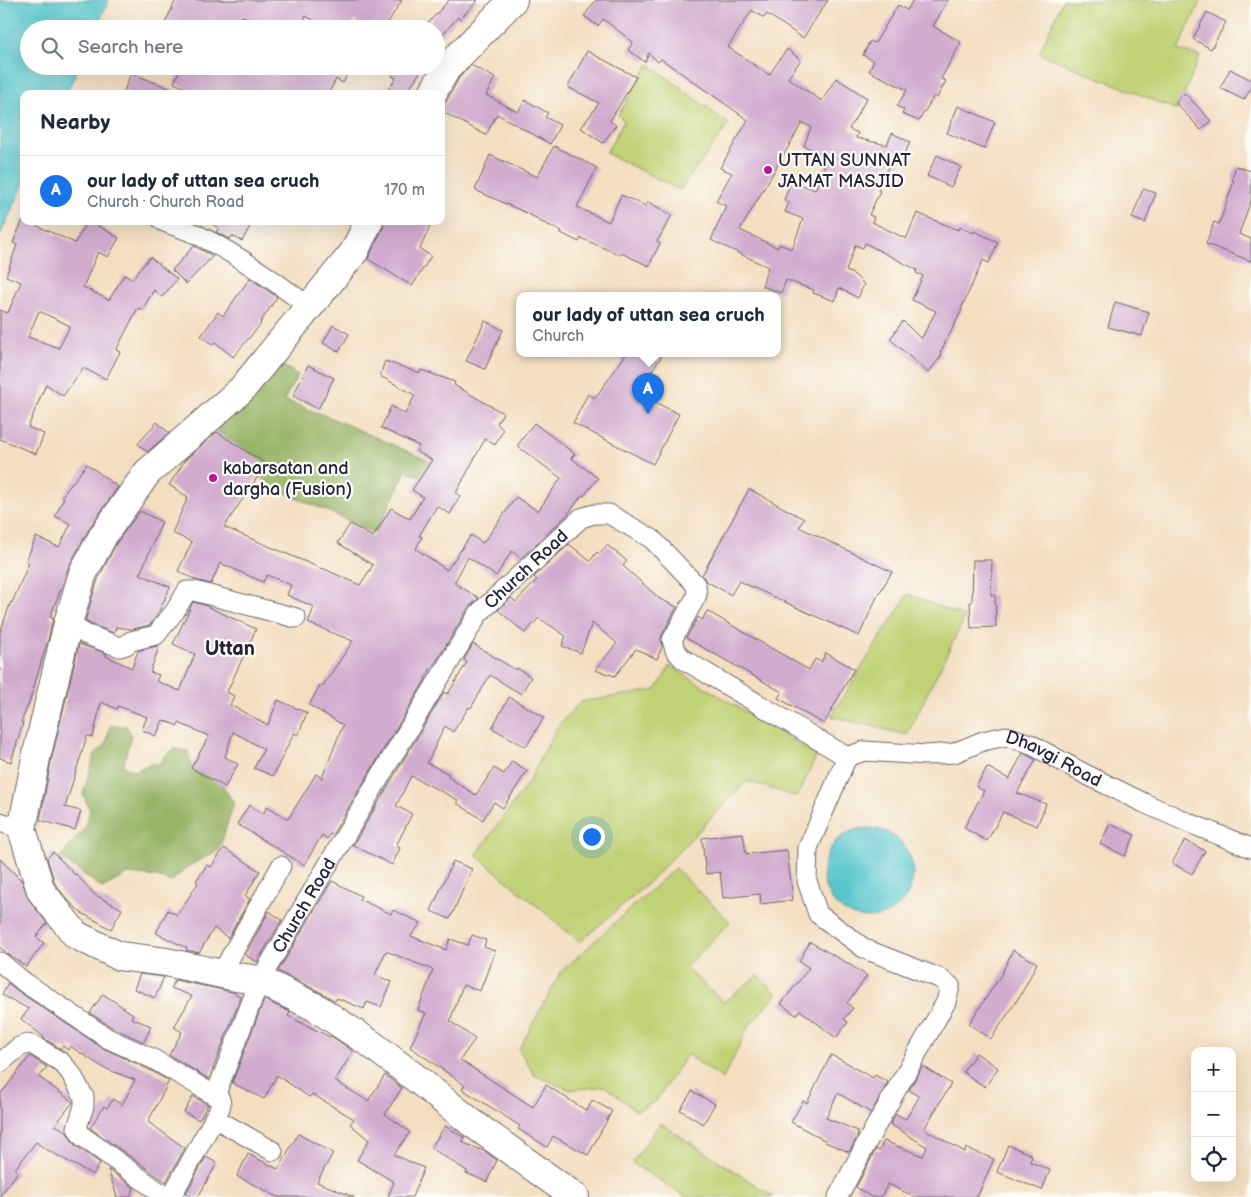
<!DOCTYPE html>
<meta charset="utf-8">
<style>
body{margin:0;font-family:"Balsamiq Sans",sans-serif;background:#f2f2f3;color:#1f2937}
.controls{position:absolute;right:15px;bottom:15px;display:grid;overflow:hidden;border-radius:10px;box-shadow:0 5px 20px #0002}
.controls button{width:45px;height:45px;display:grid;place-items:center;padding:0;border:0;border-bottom:1px solid #e0e1e3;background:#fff;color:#1f2937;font:25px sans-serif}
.you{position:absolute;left:591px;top:836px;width:18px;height:18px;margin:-12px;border:4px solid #fff;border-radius:50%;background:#1a73e8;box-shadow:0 0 0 8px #1a73e833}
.badge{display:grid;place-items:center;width:32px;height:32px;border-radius:50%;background:#1a73e8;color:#fff;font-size:16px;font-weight:700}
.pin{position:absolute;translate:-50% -41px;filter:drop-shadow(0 1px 2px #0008)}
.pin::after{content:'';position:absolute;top:26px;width:18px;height:15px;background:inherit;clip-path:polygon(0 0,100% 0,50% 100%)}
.popup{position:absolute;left:516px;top:292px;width:265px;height:65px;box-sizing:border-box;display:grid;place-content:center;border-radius:10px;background:#fff;filter:drop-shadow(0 1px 4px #0005);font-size:16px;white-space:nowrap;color:#747a83}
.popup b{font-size:19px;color:#1f2937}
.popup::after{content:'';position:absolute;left:50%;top:100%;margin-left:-10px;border:10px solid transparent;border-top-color:#fff}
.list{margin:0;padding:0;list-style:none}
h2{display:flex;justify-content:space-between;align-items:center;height:65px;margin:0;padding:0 20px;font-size:21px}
h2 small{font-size:16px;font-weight:400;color:#747a83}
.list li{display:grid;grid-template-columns:32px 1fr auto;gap:15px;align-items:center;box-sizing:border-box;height:70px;padding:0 20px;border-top:1px solid #e0e1e3}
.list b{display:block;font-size:19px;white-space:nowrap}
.list p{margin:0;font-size:16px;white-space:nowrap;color:#747a83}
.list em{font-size:16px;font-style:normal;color:#747a83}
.icon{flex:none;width:28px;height:28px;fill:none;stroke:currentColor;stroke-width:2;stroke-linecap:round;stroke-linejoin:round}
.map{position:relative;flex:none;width:1251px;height:1197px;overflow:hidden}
.search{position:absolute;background:#fff;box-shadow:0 5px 20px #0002;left:20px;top:20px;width:425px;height:55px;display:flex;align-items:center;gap:12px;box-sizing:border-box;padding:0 18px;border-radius:28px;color:#747a83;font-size:19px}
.panel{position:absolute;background:#fff;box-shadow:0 5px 20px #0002;left:20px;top:90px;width:425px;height:135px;border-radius:10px}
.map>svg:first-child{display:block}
.green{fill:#c0d275;stroke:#717a58}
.forest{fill:#98b466;stroke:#5d6b50}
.water{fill:#59c6cd;stroke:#3e7484}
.building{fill:#d1accf;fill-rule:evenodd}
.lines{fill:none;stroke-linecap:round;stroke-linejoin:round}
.street-casing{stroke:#6b646a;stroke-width:21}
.secondary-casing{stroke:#6b646a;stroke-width:30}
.street{stroke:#fff;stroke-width:19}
.secondary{stroke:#fff;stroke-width:28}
.poi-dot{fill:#b5179e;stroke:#fdfcf7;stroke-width:2}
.labels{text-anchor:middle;stroke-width:4.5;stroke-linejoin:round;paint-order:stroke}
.poi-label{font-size:18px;fill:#22223b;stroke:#fdfcf7;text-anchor:start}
.street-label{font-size:18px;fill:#22223b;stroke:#fdfcf7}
.quarter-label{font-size:20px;font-weight:bold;fill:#22223b;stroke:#fdfcf7}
</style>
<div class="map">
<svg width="1251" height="1197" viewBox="0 0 1251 1197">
<rect width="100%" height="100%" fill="#fdfcf7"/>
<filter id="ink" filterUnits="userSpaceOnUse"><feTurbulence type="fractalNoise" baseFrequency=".02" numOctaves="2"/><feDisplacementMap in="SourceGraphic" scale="10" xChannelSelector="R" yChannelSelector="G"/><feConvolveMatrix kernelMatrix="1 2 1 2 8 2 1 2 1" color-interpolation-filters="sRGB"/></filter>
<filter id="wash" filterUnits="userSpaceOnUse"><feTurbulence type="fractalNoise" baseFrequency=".0096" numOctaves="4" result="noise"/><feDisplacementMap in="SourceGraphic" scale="20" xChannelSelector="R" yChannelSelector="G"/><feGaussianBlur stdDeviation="1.12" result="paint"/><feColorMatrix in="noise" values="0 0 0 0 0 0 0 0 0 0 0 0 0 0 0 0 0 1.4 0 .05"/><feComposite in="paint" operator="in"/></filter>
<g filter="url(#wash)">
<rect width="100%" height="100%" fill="#f3dec0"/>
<g class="green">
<path d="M1063,0h138l-23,50 22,6 -23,54 -138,-57z"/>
<path d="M649,64l80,60 -49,66 -74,-37 18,-32 -6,-6z"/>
<path d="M908,594l57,23 -58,118 -76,-19z"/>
<path d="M670,666l147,89 -20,42 -50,-16 -99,102 -68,59 -104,-87 52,-72 29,-56 23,-25 76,-12z"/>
<path d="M675,868l55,54 -45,46 39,34 34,-27 19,19 -29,33 -25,52 -36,-25 -31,47 -20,10 -31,-25 -35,4 -36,-15 -15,-26 42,-77z"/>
<path d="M660,1123l114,74h-89l-53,-34z"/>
</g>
<g class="forest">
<path d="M277,362l21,13 -14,25 45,17 124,54 -9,15 -38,-15 -26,54 -6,8 -49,-23 -34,-14 -43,-26 -30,-27v-19z"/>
<path d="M110,726h16l5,9 -8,31 11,5 16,-7h9l6,-8 9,-7 14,2 3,17 30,15 13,20 -15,47 -32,17 -16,15 -14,-5 -29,-3 -26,14 -42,-31 25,-29 5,-17 -7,-17 12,-40 11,-10z"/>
</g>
<g class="water">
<path d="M0,0h109l-13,29h-67v37h50l-13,28h-42v90l-24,51z"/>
<circle cx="868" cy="873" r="45"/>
</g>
<g id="blocks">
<g class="building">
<path d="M176,0h226l-18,29h-16l-13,-9 -6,9h-22l-21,-13 -5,13h-12l-18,-9 -2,5 -27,-9 -4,13h-76z"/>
<path d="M449,0h29l-18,19 -2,-2 -22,25v-13h-13z"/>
<path d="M596,0h232l-25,38 -36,-24 -3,4 -12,-8 -24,37 41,28 18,-26 14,11 -13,18 34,23 14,-23 31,20 -18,31 9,4 -2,5 31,7 5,-12 18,9 -10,23 -9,-4 -13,29 2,1 -11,24 5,2 -2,5 34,17 11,-26 41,17 2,-3 13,6 1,-2 24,11 -9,21 -6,-3 -22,49 1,1 -22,43 2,2 -14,18 -38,-34 13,-18 18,18 15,-28 -24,-11 11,-24 -7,-3 1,-3 -52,-27 -2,5 -8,-3 -9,26 9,4 9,9 -6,14 -19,-10 -4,13 -22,-8 1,-3 -28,-10 -5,13 -19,-7 6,-19 -57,-27 15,-34 -10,-5 16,-28 -12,-5 28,-48 -87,-61 -3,3 -9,-9 -4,9 -17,-12 5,-8 -30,-23 -5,7 -14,-10zM802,123l9,4 -7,19 24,11 -13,33 -24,-9 -7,19 5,2 -4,10 18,7 -11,30 -13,-5 -1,4 -38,-18z"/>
<path d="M913,0h35l-15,26 28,16 -20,37 5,2 -9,17 -3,-2 -15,25 -17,-7 2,-4 -7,-4 10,-16 -38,-19 5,-10 -11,-6 7,-14 5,2 23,-38 9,5z"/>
<path d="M1207,12l19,10 -15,27 -18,-10z"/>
<path d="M587,51l49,26 -26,44 6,4 -13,18 -22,-15 18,-25 -31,-16z"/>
<path d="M181,66h170l-8,17 -7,-4 -8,15h-129l-25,-11z"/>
<path d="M397,66h27l-18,28h-21l11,-16 -4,-2z"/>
<path d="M470,66h3l22,12 -9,17 32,17 7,-12 23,13 -3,4 15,8 -10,19 -53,-30 -11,21 -45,-24v-5l5,-4 13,-24z"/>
<path d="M1230,69l21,11v8l-7,12 -24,-12z"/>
<path d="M131,73l50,20v1h-50l-7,-3z"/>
<path d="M1185,93l26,28 -10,9 -26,-28z"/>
<path d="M958,106l37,16 -11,27 -37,-16z"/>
<path d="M554,146l43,22 -20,39 32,15 12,-27 25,11 2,-4 24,13 -15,27 3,1 -11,23 -28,-13 -1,2 -39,-17 -2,4 -18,-9 1,-2 -23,-10 1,-1 -16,-8 -49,-22 15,-35 47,22z"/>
<path d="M937,155l24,12 -10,20 -24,-11z"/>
<path d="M1236,166l15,5v29l-12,34 12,5v22l-45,-17 8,-22 5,2 15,-43 -2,-1z"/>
<path d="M1143,189l13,4 -11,30 -13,-5z"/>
<path d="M23,220l1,1h2l49,22 12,-22h3l29,17 -11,19 -10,-5 -15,35 26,13 15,-25 8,4 18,-22 27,22 -15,18 -8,-7 -12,20 -4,-2 -22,42 4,2 -14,27 -23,-11 -20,28 -17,-12 -18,43 16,7 -8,20 -36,-15v-129l8,3 13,-31 -15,-6 11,-31 -4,-2zM39,311l31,15 -11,22 -31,-11z"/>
<path d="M207,221h46l-11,20 -10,-5 -3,3 -13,-7 3,-4z"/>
<path d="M384,221h48l-12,28 11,7 -19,30 -44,-27 15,-31z"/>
<path d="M194,246l19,10 -27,28 -14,-14z"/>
<path d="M250,278l27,19 -17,26 1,1 -28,33 -18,-15 -2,3 -12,-9 17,-24 5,4z"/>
<path d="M1115,302l34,10 -7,24 -34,-9z"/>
<path d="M485,321l18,9 -18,39 -19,-8z"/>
<path d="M333,325l16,9 -10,18 -16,-9z"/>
<path d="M627,353h37l-28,40 43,21 -26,50 -80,-41 15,-29 7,4z"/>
<path d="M385,361l35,12 1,-3 34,12 -1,3 49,28 -6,10 6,7 -8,15 -10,-6 -29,54 4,3 -10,18 -13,-8 -18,30 3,1 -6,12 31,21 24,-35 12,8 21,-29 12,-17 22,14 23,-33 -44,-32 17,-23 41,31 -4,4 27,20 -14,18 -2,-1 -14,19 -47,44 -9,-7 -16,25 -28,-19 -14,26 25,15 -10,9 -30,50 -10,14h1l-5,7 1,1 -94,156 -2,-1 -3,5 -5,-4 -18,30 -67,-41 12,-19 14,9 4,-8 21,13 28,-45 6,4 21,-53 -34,-20 11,-20 2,2 31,-46 -45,-18 6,-16 -27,-12 4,-10 -24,-10 -4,7 -43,-19 -9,21 -15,-4 -18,-9 14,-29 -20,-9 16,-36 -19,-12 17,-26 31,-27 49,32 -42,63 98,42v-1l38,17 13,-20 -35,-22 12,-19 23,13 18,-29 19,11 13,-22 -11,-7 20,-30 -16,-9 3,-5 -38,-18 10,-22 14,8 10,-19 -35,-19z"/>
<path d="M308,365l26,13 -16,31 -25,-13z"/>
<path d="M157,422l12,11 -22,19 -9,-8z"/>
<path d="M87,464l31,23 -28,40 -22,41 -5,16 -13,33 3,1 -4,18 -20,67 -8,19 2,1 -12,39 -11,-4v-126l11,-30 1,1 17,-40 -3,-2 10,-24 23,10 12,-23 -16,-8 9,-18 -2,-2z"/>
<path d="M749,489l55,30 -5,8 93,45 -15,25 -18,39 -120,-55 -8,14 -25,-14 -4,-6z"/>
<path d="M140,511l22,11 -22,52 30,13 -12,27 -8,11 -18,4 -16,-2 -2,6 -24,-9 -5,-3 13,-42 19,-37z"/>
<path d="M569,544l21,17 7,-9 2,2 8,-9 20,16 -4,5 37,33 17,8 -15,28 -1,4 1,8 -5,12 -21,-10 -21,27 -20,-6 22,-27 -25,-20 -11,30 -19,-7 4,-10 -27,-18 -14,15 -27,-23 13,-12 5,4 21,-22 -3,-3z"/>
<path d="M973,560h19l-1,35h4l1,32 -25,1 -1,-26h2z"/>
<path d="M193,602l11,3 52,24 -29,63 7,4 -4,9 38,20 10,-25 29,13 -9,22 -4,-2 -21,43 -19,-8 10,-19 -31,-17 -8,25 13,7 -13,23 -34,-19 18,-32 -30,-13 -1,3 -15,-6 -7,16 -14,-6 5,-13 -29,-11 -1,3 -16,-7 -8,35 -6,-1 -22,71 16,4 -6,19 -35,-10 11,-59 28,-117 28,10 -1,2 26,12 6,-17 19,-5 2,1 -9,25 9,3 -3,6 24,10 15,-37 -22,-10z"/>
<path d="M707,611l102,59 6,-11 6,3 5,-9 28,16 -30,55 -46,-26 4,-6 -96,-54 12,-21 4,3z"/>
<path d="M473,644l43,26 1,-2 14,9 -10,17 -31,-19 -19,33 -2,-1 -16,25 -8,-6 -18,37 22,11 -1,3 28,18 18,-27 10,6 8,-13 15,10 -24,37 -9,-6 -11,18 -26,-17 1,-3 -47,-24 -15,30 16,8 -16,32 4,2 -8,17 -39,-20 91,-153 4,2 19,-32 -3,-2z"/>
<path d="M509,697l35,20 -18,30 -34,-19z"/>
<path d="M1023,753l13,7 -19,33 29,11 -9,22 -34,-14 -16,29 -23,-13 20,-37 -8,-4 11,-20 22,12z"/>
<path d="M1110,824l25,11 -10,21 -25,-12z"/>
<path d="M743,833l3,21 41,-4 6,50 -32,4 -1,-10 -37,4 -3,-26 -14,2 -4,-36z"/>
<path d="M1185,840l20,11 -13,23 -20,-11z"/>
<path d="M224,848l36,23 -15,25 5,3 -22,39 -14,-10 -15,25 -13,-3 1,-2 -31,-15 12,-23 9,5 21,-32 -2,-2 11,-16 4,2z"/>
<path d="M53,852l22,23 1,-1 19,21 27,14 -11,20 -31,-17 -14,-14 -11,-14 -8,-26z"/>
<path d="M0,859l22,22 7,19 18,23 -11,14 8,6 -18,24 -26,-19z"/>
<path d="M453,861l19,8 -22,50 -19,-8z"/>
<path d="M332,881l29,15 -2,3 32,15 2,-4 28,13 -10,13 35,14 4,-11 18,6 4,-10 14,5 -2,7 11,4 -15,40 -17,-6 -13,36 25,18 -15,21 73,47 13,-22 41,26 5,-11 20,11 -24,44 -35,-19 -6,11 -29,-18 2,-3 -58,-37 3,-4 -55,-38 16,-34 -8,-3 15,-40 -47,-19 -11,24 17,7 -11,25 -14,-5 -3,7 -27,-11 -2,3 -13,-8 -44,-22z"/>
<path d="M269,911l13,9 -25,42 -12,-7z"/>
<path d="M810,942l39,22 18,12 -20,27 6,5 -9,11 4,3 -12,16 -36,-28 -4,5 -15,-11 28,-36 -10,-7z"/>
<path d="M1013,950l24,13 -14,28 -32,48 -22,-15 32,-49z"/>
<path d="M140,974l24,3 -9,21 -21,-9z"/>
<path d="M175,980l58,12 8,5 -32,82 -40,-24 13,-23 -8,-5 18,-31 -21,-8z"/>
<path d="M8,983l10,8 83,56 47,22 21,12 -21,41 37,26 -19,34 -76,-54 14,-22 3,2 6,-9 9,6 13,-25 -31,-12 -34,-22 -2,4 -5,-4 -2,3 -18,-11 1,-1 -23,-18 8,-10 -27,-14z"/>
<path d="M103,994l30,20 -2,4 20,8 -7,16 -31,-14 -23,-15z"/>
<path d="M264,1000l26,12 -2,4 42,21 1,-1 22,15 -18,30 33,20 17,-26 17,13 -17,26 25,18 -16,23 30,13 -12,29h-24l6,-15 -37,-22 12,-20 -19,-16 4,-5 -42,-25 -3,3 -32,-22 -13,24 -32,-16z"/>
<path d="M976,1053l22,15 -13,19 -22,-15z"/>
<path d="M831,1055l20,10v1l22,12 2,-3 13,7 -17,31 -33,-20 -12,25 32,13 -1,7 -8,14 -24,-10 1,-1 -35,-19 12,-21 4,2z"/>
<path d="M30,1056l17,11 -8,10 34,25 -18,23 11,6 9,14 25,18 -7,12 -49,-27 -8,-6 -21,27 3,3 -18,24v-101z"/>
<path d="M923,1066l28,18 -27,45 41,23 1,-4 28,11 -17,38h-62l-27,-13 -7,13h-10l-15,-10 20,-38 3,2 5,-10 39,15 4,-9 -37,-23 6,-10 10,5 13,-22 -10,-7z"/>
<path d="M692,1091l23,13 -12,20 -23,-14z"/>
<path d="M193,1096l15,9 -9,15 -15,-8z"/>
<path d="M445,1126l20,12 -3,4 24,10 11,8 -10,22 -21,-9 1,-2 -36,-23z"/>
<path d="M298,1134l35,19 -16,29 37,15h-76l-41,-21 11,-22 30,15z"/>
<path d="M1008,1145l24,10 -2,7 20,8 -8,20 -45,-18z"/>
<path d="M206,1157l11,6 -19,34h-5l-7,-4z"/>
<path d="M108,1169l26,19 -4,9h-13z"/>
</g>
</g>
</g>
<g filter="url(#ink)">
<use href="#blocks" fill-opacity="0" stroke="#6b646a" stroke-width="1"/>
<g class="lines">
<g class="street-casing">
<g id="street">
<path d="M162,221c12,5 25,9 36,14 40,20 76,45 111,72"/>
<path d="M68,623l17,11 35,13 6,-2 5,-4 25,-6 19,-24 12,-20h7l102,27"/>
<path id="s1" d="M847,757l17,-6 63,4 27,-2 29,-12 23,-5 24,8 55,30 59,29 43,19 64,26"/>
<path d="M0,822l22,7"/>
<path d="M0,962l24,20 83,56 46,21 41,24 26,16 1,5 -1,4 -49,89"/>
<path d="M221,974l60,-108"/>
<path d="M0,1063l19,-16 8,-3 6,1 28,17 9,10 14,25v9l-7,22 5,8 84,61"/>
<path id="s2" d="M215,1096l45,-116 124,-210 95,-157 102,-95 13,-4h15l43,25 44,46 1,10 -25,45 3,10 8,9 164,98"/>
<path d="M214,1118l59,33"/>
<path d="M838,1197l35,-66 73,-129 4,-16 -11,-8 -74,-29 -47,-35 -11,-33 1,-33 39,-91"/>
</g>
</g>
<g class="secondary-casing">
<g id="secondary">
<path d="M432,94l14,-25 67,-69"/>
<path d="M369,221l-15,31 -112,137 -95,84 -43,61 -21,39 -15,50 -32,135 -14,71 19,62 35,44 43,21 47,6 70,15 24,3 55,27 56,37 46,35 55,44 103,74"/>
</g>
</g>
<use href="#street" class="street"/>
<use href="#secondary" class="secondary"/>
</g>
</g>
<g class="poi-dot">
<circle cx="768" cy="170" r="5"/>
<circle cx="213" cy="478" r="5"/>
</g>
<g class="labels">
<g class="poi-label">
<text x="778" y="166">UTTAN SUNNAT<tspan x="778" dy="21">JAMAT MASJID</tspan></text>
<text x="223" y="474">kabarsatan and<tspan x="223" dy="21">dargha (Fusion)</tspan></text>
</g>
<g class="street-label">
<text dy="6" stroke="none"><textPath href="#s2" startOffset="616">Church Road</textPath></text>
<text dy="6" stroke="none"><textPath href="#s1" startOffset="216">Dhavgi Road</textPath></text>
<text dy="6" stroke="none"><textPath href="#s2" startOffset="211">Church Road</textPath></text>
</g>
<g class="quarter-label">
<text x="230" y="655">Uttan</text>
</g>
</g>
</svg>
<div class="controls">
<button>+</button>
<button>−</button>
<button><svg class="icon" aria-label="locate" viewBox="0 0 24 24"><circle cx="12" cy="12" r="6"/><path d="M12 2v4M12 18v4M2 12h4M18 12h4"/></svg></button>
</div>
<div class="you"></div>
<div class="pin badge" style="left:648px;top:414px">A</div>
<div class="popup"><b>our lady of uttan sea cruch</b>Church</div>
<div class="search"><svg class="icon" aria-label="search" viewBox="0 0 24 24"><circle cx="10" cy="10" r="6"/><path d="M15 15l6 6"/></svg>Search here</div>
<section class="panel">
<h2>Nearby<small></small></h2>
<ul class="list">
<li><span class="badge">A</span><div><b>our lady of uttan sea cruch</b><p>Church · Church Road</p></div><em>170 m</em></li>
</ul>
</section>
</div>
